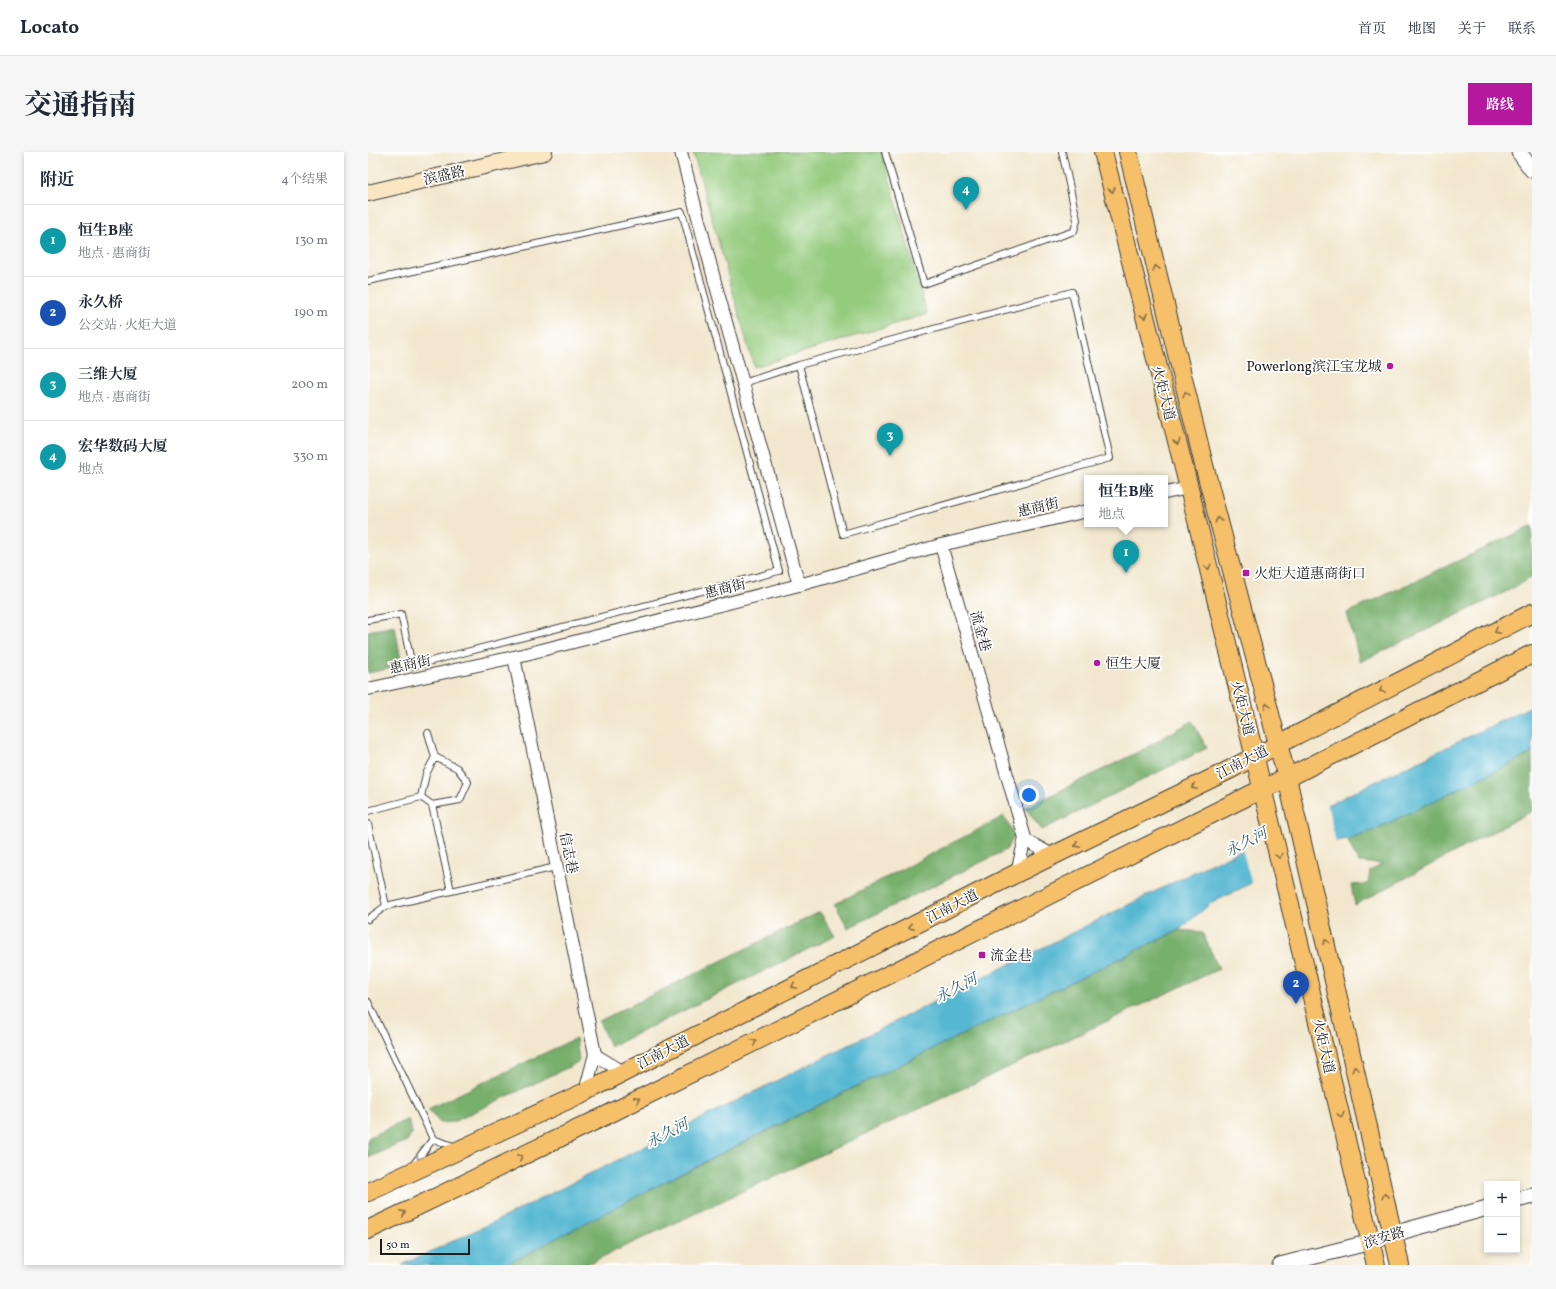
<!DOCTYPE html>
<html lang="zh">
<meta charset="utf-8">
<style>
body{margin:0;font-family:Vollkorn,"Noto Serif SC",serif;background:#f6f6f7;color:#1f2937}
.controls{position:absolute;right:12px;bottom:12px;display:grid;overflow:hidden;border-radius:0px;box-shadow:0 2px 6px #0003}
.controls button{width:36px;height:36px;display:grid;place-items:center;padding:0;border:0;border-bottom:1px solid #e0e1e3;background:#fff;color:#1f2937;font:20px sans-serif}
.scale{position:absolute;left:12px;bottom:10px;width:90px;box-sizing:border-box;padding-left:4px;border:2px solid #1c1c1c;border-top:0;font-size:11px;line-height:14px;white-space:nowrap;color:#1c1c1c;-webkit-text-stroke:3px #fff;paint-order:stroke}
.you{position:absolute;left:661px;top:643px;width:14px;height:14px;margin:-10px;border:3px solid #fff;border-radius:50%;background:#1a73e8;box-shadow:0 0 0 6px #1a73e833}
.badge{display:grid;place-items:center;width:26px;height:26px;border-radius:50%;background:#b5179e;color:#fff;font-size:13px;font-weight:700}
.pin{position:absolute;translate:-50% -33px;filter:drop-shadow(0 1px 2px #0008)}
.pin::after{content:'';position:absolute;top:21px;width:14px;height:12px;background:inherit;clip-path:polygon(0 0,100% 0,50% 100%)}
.popup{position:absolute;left:716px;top:323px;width:84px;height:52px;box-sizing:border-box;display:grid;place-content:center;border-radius:0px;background:#fff;filter:drop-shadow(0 1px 3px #0005);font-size:13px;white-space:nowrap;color:#747a83}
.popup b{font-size:15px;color:#1f2937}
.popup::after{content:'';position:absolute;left:50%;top:100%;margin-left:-8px;border:8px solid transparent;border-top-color:#fff}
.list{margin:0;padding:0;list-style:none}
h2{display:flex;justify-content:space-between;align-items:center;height:52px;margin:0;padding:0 16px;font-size:17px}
h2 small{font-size:13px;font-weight:400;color:#747a83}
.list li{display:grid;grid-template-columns:26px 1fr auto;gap:12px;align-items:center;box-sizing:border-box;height:72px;padding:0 16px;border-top:1px solid #e0e1e3}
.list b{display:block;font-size:15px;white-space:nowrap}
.list p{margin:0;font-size:13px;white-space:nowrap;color:#747a83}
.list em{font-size:13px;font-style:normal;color:#747a83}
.map{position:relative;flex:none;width:1164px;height:1113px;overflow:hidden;border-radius:0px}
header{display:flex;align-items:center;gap:24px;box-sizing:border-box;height:56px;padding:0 20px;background:#fff;border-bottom:1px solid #e0e1e3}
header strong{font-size:19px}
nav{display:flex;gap:22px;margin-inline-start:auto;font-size:14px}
.intro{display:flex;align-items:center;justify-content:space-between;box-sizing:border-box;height:96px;padding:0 24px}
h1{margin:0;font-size:28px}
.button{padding:10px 18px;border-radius:0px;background:#b5179e;color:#fff;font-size:14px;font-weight:700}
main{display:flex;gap:24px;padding:0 24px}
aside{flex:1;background:#fff;border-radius:0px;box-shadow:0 2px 6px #0003}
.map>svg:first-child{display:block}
.green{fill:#94cb7d;stroke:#58744c}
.forest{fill:#77af6c;stroke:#4a6644}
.water{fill:#54b7d2;stroke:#386a77}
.pier{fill:#f2e7ce}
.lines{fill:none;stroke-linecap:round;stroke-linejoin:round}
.service-casing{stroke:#3c3a37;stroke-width:8}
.minor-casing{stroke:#3c3a37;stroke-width:14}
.tertiary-casing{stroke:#3c3a37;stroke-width:17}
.secondary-casing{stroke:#3c3a37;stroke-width:18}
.primary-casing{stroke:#3c3a37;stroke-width:20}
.service{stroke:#fff;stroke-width:6}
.minor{stroke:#fff;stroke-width:12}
.tertiary{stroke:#fff;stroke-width:15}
.secondary{stroke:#fbe6c4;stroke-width:16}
.primary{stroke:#f6c06b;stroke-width:18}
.oneway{stroke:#896e44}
.oneway2{stroke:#999}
.poi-dot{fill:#b5179e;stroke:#fff;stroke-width:1.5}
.labels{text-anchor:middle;stroke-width:3.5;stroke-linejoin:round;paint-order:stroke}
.street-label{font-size:14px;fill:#1c1c1c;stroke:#fff}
.poi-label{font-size:14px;fill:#1c1c1c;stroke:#fff;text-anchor:start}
.water-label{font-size:15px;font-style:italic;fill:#35626e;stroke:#fff}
</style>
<header>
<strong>Locato</strong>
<nav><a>首页</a><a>地图</a><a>关于</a><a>联系</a></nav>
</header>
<div class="intro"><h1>交通指南</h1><a class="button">路线</a></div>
<main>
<aside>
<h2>附近<small>4个结果</small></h2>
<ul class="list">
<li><span class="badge" style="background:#0f9aa8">1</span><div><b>恒生B座</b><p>地点 · 惠商街</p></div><em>130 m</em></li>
<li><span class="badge" style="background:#1a4fb4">2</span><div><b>永久桥</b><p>公交站 · 火炬大道</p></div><em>190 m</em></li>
<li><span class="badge" style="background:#0f9aa8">3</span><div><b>三维大厦</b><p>地点 · 惠商街</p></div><em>200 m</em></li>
<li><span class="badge" style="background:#0f9aa8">4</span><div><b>宏华数码大厦</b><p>地点</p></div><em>330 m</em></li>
</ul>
</aside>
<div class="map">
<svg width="1164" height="1113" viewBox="0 0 1164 1113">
<rect width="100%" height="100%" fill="#fff"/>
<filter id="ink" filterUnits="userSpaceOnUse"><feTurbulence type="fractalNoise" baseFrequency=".025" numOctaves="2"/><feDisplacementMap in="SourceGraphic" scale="8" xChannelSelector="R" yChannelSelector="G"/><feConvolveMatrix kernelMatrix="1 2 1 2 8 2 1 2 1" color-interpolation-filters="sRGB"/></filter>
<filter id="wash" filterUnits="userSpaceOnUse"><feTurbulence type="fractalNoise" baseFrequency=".012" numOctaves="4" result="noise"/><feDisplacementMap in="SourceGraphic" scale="16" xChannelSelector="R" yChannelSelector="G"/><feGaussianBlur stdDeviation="0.9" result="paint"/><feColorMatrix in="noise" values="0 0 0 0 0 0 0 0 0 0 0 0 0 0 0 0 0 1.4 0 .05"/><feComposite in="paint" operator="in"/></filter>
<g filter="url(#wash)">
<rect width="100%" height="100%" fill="#f2e7ce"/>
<path class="green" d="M325,0h189l45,162 -173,53z"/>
<g class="forest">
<path d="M1164,374v51l-14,9 -158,76 -13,-49z"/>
<path d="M27,474l7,40 -34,7v-42z"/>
<path d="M824,569l15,27 -165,82 -17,-22 117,-58z"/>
<path d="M1164,601v58l-177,94 -4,-20 17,-1 2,-13 13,-7 -25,-2 -11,-23 27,-9z"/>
<path d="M636,664l11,19 -9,15 -158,78 -13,-24z"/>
<path d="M452,760l15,24 -225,111 -11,-26z"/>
<path d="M811,778l23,2 17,37 -634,296h-81l97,-51 294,-147z"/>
<path d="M208,886l3,23 -8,5 -118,56 -13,1 -12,-14z"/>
<path d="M40,967l4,15 -5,7 -39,17v-20z"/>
</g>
<path class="water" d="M1164,554v47l-158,77 -27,9 -26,5 -58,33 -53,27 -31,26c-224,108 -448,215 -668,332l-7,3h-102l100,-47 704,-352 46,-20 63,-35z"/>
<path class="pier" d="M959,651l9,40 -14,3 -70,39 -10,-37z"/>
</g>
<g filter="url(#ink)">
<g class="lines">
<g class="service-casing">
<g id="service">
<path d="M517,0l39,132 150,-53 3,-11 -15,-68"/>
<path d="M0,129l314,-69 97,359 -367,95 -11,-52 -33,6"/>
<path d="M375,231l56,-18 44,169 267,-76 -38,-166 -273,73"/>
<path d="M60,581l7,24"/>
<path d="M67,605l22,11 11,14 -8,18 -28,5 -11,-8 5,-23z"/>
<path d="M64,653l19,86"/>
<path d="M0,659l53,-14"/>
<path d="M0,672l18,82"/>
<path d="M0,767l18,-13 170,-39"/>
<path d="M0,850l65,137 23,8"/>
<path d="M45,1013l20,-26"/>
</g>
</g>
<g class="minor-casing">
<g id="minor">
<path d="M313,0l35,134 83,299"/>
<path d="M797,341l24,-5"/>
<path d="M573,393l84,293 -8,35"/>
<path d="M146,505l81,397 -10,38"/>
<path d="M0,537l146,-32 285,-72 142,-40 146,-34"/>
<path d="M657,688l29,16"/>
<path d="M227,903l28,17"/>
</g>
</g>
<g class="tertiary-casing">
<g id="tertiary">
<path d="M1151,0l13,18"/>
<path d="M1149,1048l15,-4"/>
<path d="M912,1113l91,-23 22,-8 94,-26"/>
</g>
</g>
<g class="secondary-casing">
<path id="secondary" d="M0,41l176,-41"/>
</g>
<g class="primary-casing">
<g id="primary">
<path d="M735,0l86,336 60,245 127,532"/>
<path d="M760,0l76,313 83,313 113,487"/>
<path d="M0,1040l217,-100 432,-219 210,-102 305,-158"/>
<path d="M0,1078l239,-115 655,-326 25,-11 245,-124"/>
</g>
</g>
<use href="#service" class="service"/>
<use href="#minor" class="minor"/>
<use href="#tertiary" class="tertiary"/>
<use href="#secondary" class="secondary"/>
<use href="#primary" class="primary"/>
</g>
<defs><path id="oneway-chevron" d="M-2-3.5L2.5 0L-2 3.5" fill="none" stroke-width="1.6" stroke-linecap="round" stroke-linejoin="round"/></defs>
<g class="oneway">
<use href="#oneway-chevron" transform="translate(744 38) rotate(76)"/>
<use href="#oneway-chevron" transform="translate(788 116) rotate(-104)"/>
<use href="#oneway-chevron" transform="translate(776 164) rotate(76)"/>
<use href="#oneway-chevron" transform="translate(818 242) rotate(-104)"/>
<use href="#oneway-chevron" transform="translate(809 290) rotate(76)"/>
<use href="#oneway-chevron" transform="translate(850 368) rotate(-105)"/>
<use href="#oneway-chevron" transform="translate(840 415) rotate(76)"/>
<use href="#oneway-chevron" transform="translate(1129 479) rotate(153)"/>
<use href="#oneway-chevron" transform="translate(1014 538) rotate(153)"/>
<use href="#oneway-chevron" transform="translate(899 554) rotate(-105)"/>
<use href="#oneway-chevron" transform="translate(826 635) rotate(154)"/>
<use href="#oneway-chevron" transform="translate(709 693) rotate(154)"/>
<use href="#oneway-chevron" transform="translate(911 704) rotate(76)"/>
<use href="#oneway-chevron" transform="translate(543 775) rotate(153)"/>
<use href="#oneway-chevron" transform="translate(958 790) rotate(-103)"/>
<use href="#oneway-chevron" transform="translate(426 834) rotate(153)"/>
<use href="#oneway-chevron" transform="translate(386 890) rotate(-26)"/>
<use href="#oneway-chevron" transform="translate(987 917) rotate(-103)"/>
<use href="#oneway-chevron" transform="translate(269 948) rotate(-26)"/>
<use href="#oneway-chevron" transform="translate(973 963) rotate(77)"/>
<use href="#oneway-chevron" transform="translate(152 1005) rotate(-26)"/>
<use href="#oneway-chevron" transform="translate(1017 1044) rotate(-103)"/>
<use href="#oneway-chevron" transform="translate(35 1061) rotate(-26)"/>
</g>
<use class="oneway2" href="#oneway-chevron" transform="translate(51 1005) rotate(127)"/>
</g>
<g class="poi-dot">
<circle cx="1022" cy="214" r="4"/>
<rect x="874" y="417" width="8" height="8" rx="2"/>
<circle cx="729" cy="511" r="4"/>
<rect x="610" y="799" width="8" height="8" rx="2"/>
</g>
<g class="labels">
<g class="street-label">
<text transform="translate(76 23) rotate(-13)" y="5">滨盛路</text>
<text transform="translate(796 241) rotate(76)" y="5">火炬大道</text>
<text transform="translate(670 355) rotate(-13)" y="5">惠商街</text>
<text transform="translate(357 436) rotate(-14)" y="5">惠商街</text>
<text transform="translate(613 479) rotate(74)" y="5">流金巷</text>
<text transform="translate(42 512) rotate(-12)" y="5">惠商街</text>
<text transform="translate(875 556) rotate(76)" y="5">火炬大道</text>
<text transform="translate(874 610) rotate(-27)" y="5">江南大道</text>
<text transform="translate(201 701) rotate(79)" y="5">信志巷</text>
<text transform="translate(584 754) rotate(-27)" y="5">江南大道</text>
<text transform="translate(956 894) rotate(77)" y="5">火炬大道</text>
<text transform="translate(295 900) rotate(-27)" y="5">江南大道</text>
<text transform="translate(1016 1085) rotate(-17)" y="5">滨安路</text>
</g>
<g class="poi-label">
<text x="1014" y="219" text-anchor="end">Powerlong滨江宝龙城</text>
<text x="886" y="426">火炬大道惠商街口</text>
<text x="737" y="516">恒生大厦</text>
<text x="622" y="808">流金巷</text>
</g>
<g class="water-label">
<text transform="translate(878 690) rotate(-27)" y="5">永久河</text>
<text transform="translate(588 836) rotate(-27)" y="5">永久河</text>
<text transform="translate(299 981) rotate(-27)" y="5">永久河</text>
</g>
</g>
</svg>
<div class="controls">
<button>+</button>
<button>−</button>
</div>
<div class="scale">50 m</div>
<div class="you"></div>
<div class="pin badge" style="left:758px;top:421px;background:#0f9aa8">1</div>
<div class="popup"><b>恒生B座</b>地点</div>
<div class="pin badge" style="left:928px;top:852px;background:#1a4fb4">2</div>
<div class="pin badge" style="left:522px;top:304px;background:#0f9aa8">3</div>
<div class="pin badge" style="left:598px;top:58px;background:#0f9aa8">4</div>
</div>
</main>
